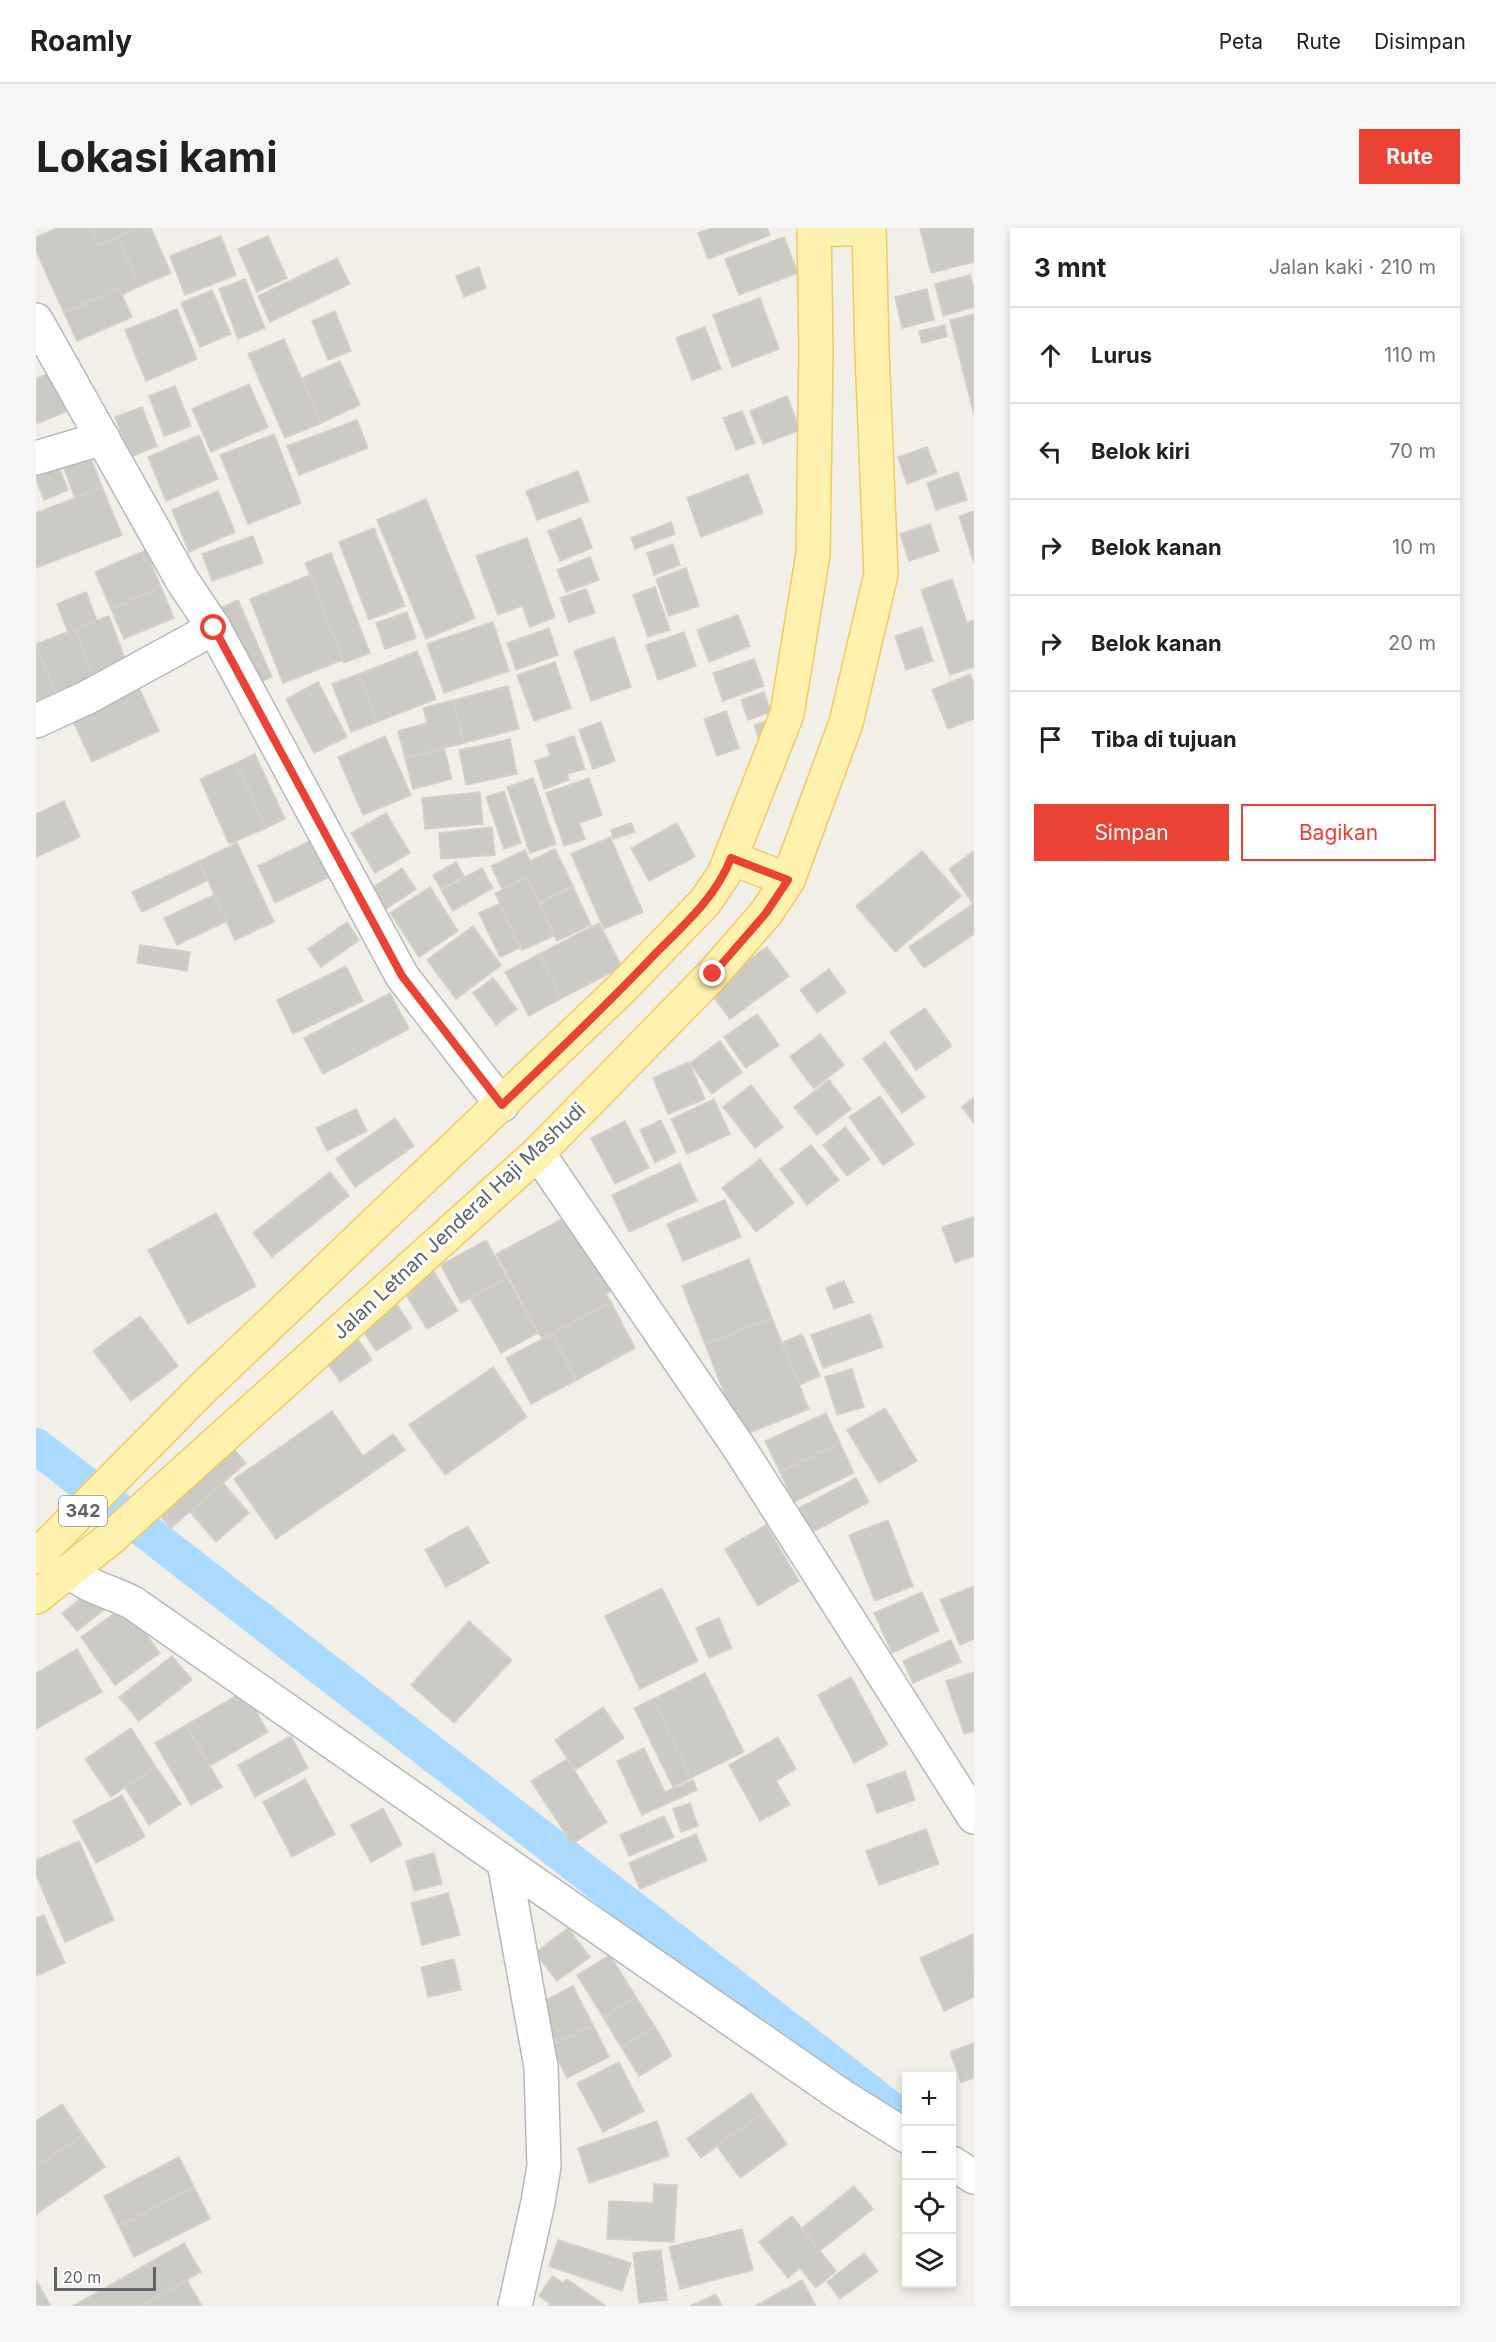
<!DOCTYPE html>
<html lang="id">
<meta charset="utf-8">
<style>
body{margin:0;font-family:Inter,sans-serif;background:#f6f6f6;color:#202124}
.controls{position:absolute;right:18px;bottom:18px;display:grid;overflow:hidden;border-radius:0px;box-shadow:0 3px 9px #0003}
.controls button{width:54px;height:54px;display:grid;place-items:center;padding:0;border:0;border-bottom:2px solid #e0e0e0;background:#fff;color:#202124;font:30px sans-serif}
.scale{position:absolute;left:18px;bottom:15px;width:102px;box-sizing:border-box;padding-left:6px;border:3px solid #5f6368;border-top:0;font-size:16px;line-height:21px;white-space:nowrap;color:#5f6368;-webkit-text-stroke:4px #fff;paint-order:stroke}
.stop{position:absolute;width:18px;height:18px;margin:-14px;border:4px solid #ea4335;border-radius:50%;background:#fff}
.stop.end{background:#ea4335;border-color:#fff;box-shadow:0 2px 6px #0008}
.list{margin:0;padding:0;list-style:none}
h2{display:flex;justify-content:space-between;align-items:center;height:78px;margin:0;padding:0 24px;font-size:26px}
h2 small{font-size:20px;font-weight:400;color:#757577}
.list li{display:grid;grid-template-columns:39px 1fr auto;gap:18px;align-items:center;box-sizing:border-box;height:96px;padding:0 24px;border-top:2px solid #e0e0e0}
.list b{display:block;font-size:22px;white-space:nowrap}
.list em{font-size:20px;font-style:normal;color:#757577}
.actions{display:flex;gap:12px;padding:18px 24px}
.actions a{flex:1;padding:14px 0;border:2px solid #ea4335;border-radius:0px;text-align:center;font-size:21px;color:#ea4335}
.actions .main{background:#ea4335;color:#fff}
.icon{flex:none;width:33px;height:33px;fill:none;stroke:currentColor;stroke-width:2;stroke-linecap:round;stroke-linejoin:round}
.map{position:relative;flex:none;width:938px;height:2078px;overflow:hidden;border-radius:0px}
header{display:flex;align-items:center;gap:36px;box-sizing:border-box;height:84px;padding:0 30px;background:#fff;border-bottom:2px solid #e0e0e0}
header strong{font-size:28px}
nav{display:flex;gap:33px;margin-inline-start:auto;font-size:21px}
.intro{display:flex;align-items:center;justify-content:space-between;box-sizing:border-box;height:144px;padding:0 36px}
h1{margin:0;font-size:42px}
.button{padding:15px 27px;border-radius:0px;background:#ea4335;color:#fff;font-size:21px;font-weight:700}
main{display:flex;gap:36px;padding:0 36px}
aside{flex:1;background:#fff;border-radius:0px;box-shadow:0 3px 9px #0003}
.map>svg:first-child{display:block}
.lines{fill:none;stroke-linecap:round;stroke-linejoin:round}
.canal{stroke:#aadaff;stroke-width:36}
.building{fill:#cccac5;stroke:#d6d1c6;stroke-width:1.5}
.minor-casing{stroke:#b5b8bc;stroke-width:36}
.primary-casing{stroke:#f2c960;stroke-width:36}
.minor{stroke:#fff;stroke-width:33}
.primary{stroke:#fff2af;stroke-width:33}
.route{stroke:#ea4335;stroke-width:8}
.labels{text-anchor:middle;stroke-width:6;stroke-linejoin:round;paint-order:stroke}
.shield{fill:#fff;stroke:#8f9295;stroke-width:1.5}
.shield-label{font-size:18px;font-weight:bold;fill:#5f6368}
.street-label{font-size:20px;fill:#5f6368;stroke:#fff}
</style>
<header>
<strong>Roamly</strong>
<nav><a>Peta</a><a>Rute</a><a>Disimpan</a></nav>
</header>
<div class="intro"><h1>Lokasi kami</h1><a class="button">Rute</a></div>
<main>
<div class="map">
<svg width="938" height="2078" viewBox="0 0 938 2078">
<rect width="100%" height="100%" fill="#f1efe8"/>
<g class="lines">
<path class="canal" d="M0,1218l870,675"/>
</g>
<g class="building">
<path d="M21,0h35l8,17 17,-8 23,49 -18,9 -3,-7 -55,25 -28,-62v-14z"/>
<path d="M56,0h46l-38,17z"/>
<path d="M102,0h13l20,45 -31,13 -23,-49z"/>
<path d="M675,0h56l3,7 -62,24 -10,-26z"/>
<path d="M884,0h54v34l-43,11z"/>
<path d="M185,8l15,39 -51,20 -15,-39z"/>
<path d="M232,8l19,42 -30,14 -19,-43z"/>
<path d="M748,9l14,36 -59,22 -14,-36z"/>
<path d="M301,30l13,26 -80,38 -12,-26z"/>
<path d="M443,39l7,21 -22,9 -8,-21z"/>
<path d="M934,47l4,13v19l-31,9 -8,-32z"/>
<path d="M209,51l20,49 -27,11 -19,-50z"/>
<path d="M83,60l13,29 -55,24 -13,-28z"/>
<path d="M891,61l7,31 -32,8 -7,-31z"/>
<path d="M176,62l19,44 -31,13 -19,-44z"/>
<path d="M724,70l19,51 -47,18 -19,-52z"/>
<path d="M141,81l20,50 -51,22 -21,-51z"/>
<path d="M299,83l16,40 -23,9 -16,-39z"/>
<path d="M938,86v101l-24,-95z"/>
<path d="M909,97l2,12 -25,6 -3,-12z"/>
<path d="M669,99l16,42 -29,11 -16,-42z"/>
<path d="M248,111l37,84 -36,15 -37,-84z"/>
<path d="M304,133l20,44 -39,18 -19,-45z"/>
<path d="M15,145l16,38 -31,13v-46z"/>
<path d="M213,156l19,43 -57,25 -19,-43z"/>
<path d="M139,158l16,40 -27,10 -15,-40z"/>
<path d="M751,168l13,34 -37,14 -13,-33z"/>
<path d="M106,179l15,39 -26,11 -16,-40z"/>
<path d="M706,183l13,32 -19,7 -13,-32z"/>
<path d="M321,192l11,28 -69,27 -12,-29z"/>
<path d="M238,206l27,69 -53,21 -28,-69z"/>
<path d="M163,207l19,44 -52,22 -18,-44z"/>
<path d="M891,219l10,26 -30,11 -9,-27z"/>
<path d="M53,225l13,34 -27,11 -13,-35z"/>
<path d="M21,234l11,28 -24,10 -8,-21v-9z"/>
<path d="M542,243l11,30 -52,19 -11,-29z"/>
<path d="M922,244l9,28 -31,10 -9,-27z"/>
<path d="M712,246l15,39 -62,24 -14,-39z"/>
<path d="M66,259l20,48 -86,33v-55z"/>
<path d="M182,263l17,41 -46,20 -17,-42z"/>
<path d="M390,271l49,119 -49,21 -49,-119z"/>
<path d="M938,283v52l-15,-47z"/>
<path d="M545,290l11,30 -32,13 -12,-30z"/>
<path d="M635,294l4,12 -40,15 -4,-11z"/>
<path d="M894,296l9,27 -30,10 -9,-27z"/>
<path d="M338,300l31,78 -36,14 -30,-78z"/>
<path d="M217,308l10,27 -51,18 -10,-27z"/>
<path d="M491,310l28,79 -25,10 -8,-21 -24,9 -22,-59z"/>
<path d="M637,316l7,21 -26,10 -7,-22z"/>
<path d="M110,322l15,37 -50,22 -16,-37z"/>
<path d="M295,325l39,100 -26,10 -39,-100z"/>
<path d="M554,329l9,23 -33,12 -9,-22z"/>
<path d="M650,340l13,38 -30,10 -13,-37z"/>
<path d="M274,347l33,85 -60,23 -33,-84z"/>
<path d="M916,351l15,44 7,-3v47l-24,8 -29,-85z"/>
<path d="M125,359l13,31 -50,21 -13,-30z"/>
<path d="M619,359l15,43 -22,7 -15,-42z"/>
<path d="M550,361l9,24 -26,9 -9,-24z"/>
<path d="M50,364l11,29 -29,11 -11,-28z"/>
<path d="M202,372l34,77 -19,8 -33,-77z"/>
<path d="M371,384l9,26 -31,11 -9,-26z"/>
<path d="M702,387l12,31 -41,16 -12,-32z"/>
<path d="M73,388l18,48 -34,13 -18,-48z"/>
<path d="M457,394l16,49 -65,22 -17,-49z"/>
<path d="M886,399l11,34 -27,9 -11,-34z"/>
<path d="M513,400l9,27 -42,15 -9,-27z"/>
<path d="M39,401l21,55 -39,15 -21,-55z"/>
<path d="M648,404l12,34 -38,14 -12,-35z"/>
<path d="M578,409l17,50 -40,14 -17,-50z"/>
<path d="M0,416l21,55 -21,8z"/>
<path d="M381,423l19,48 -59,23 -18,-48z"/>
<path d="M718,431l10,27 -41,15 -10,-28z"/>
<path d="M519,434l16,46 -37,13 -17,-46z"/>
<path d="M323,446l18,48 -26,10 -19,-48z"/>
<path d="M934,446l4,10v35l-26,10 -16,-39z"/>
<path d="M282,454l29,55 -33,16 -28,-54z"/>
<path d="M102,458l21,45 -67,31 -21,-45z"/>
<path d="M472,458l11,43 -55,14 -11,-43z"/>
<path d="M728,464l7,20 -23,8 -7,-20z"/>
<path d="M417,472l11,43 -59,15 -7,-27 29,-8 -4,-15z"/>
<path d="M690,483l13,37 -22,8 -13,-37z"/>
<path d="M734,492l4,12 -16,5 -4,-12z"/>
<path d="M565,494l14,39 -22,8 -14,-39z"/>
<path d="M349,508l26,59 -48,20 -25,-58z"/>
<path d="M538,508l11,33 -18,5 2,6 -25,9 -9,-28 15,-5 -3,-11z"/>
<path d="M474,511l7,35 -51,11 -7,-35z"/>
<path d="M408,520l8,31 -39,10 -8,-31z"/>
<path d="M219,526l30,65 -19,9 -30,-65z"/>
<path d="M200,535l30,65 -37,16 -29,-65z"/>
<path d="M497,550l23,66 -26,9 -23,-66z"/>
<path d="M553,550l13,37 -23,8 6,16 -21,7 -18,-53z"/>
<path d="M468,563l17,52 -17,6 -18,-52z"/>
<path d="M444,564l3,32 -58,5 -3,-31z"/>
<path d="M28,573l16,36 -44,20v-43z"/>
<path d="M350,585l24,40 -35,20 -24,-40z"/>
<path d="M595,595l4,9 -22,7 -2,-9z"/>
<path d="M641,595l18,34 -46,24 -18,-33z"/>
<path d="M456,599l3,28 -54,4 -2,-26z"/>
<path d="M574,609l33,75 -39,17 -33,-75z"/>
<path d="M280,610l18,37 -59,28 -17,-37z"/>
<path d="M201,615l37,79 -39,18 -36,-79z"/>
<path d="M519,621l18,37 -34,16 -12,-25 -25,12 -11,-23 34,-16 5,11z"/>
<path d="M886,623l39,45 -66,56 -39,-46z"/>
<path d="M938,623v83l-50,34 -15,-21 64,-43 -24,-35z"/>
<path d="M163,633l8,20 -65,31 -10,-20z"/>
<path d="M420,634l8,14 -23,13 -8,-14z"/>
<path d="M366,640l14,21 -33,22 -14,-21z"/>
<path d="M446,640l11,20 -40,23 -12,-21z"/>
<path d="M491,650l27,58 -32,14 -27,-57z"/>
<path d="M394,659l28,44 -39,26 -29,-44z"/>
<path d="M537,659l18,38 -34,16 -17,-38z"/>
<path d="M178,667l13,26 -50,24 -13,-27z"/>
<path d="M463,676l21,44 -20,9 -21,-44z"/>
<path d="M311,694l12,18 -38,27 -13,-18z"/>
<path d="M563,695l23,44 -60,31 -23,-44z"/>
<path d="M437,698l28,39 -45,34 -29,-39z"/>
<path d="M104,717l50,7 -3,19 -50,-8z"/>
<path d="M731,719l22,29 -59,43 -22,-29z"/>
<path d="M503,726l23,44 -33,18 -24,-44z"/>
<path d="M310,738l17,35 -70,33 -16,-34z"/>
<path d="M793,741l17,23 -29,21 -17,-23z"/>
<path d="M457,750l24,31 -21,16 -23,-32z"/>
<path d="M354,765l19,36 -86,45 -19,-36z"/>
<path d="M889,780l27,38 -36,24 -26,-38z"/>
<path d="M721,786l22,31 -33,23 -22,-31z"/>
<path d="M784,806l24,31 -30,24 -24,-32z"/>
<path d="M684,813l22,31 -30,22 -22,-31z"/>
<path d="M849,814l40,55 -23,16 -39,-54z"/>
<path d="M653,834l16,37 -37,15 -15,-36z"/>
<path d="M793,852l22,29 -34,26 -23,-28z"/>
<path d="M715,857l32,42 -28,21 -32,-41z"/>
<path d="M844,868l34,48 -31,21 -34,-48z"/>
<path d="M938,869v26l-12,-16z"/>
<path d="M678,871l16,35 -43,20 -16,-35z"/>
<path d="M320,881l11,22 -40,20 -11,-23z"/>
<path d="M359,890l19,28 -59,41 -19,-28z"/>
<path d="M625,892l15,32 -21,11 -15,-33z"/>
<path d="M589,893l24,47 -34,16 -24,-46z"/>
<path d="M809,899l25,32 -23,17 -24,-31z"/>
<path d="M775,917l28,35 -32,25 -27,-36z"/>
<path d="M724,931l34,44 -38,29 -34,-44z"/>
<path d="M644,935l17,38 -68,31 -17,-37z"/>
<path d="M294,944l19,24 -77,61 -19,-24z"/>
<path d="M689,972l16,37 -58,24 -16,-37z"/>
<path d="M539,984l41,76 -10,6 5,8 -69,37 -46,-85z"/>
<path d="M180,985l40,73 -68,38 -40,-74z"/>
<path d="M938,989v39l-19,7 -13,-36z"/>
<path d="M450,1012l21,38 -46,25 -20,-38z"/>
<path d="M713,1031l23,59 -67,26 -23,-58z"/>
<path d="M397,1042l25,41 -31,18 -25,-41z"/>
<path d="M471,1050l31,55 -37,20 -31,-55z"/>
<path d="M808,1053l9,21 -19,7 -8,-21z"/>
<path d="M358,1072l18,28 -36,23 -18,-28z"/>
<path d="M575,1074l24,46 -58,32 -25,-46z"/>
<path d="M834,1086l13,33 -60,21 -12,-33z"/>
<path d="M104,1088l38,50 -47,35 -38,-50z"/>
<path d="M736,1090l37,91 -68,27 -36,-92z"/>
<path d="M516,1106l25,46 -46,24 -25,-46z"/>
<path d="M766,1106l18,42 -20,9 -18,-42z"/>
<path d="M319,1107l17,25 -32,22 -17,-25z"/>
<path d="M457,1139l34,50 -82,58 -36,-50z"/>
<path d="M816,1141l12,38 -27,8 -12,-38z"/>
<path d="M849,1180l32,53 -38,22 -32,-53z"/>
<path d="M296,1183l31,45 30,-22 12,16 -129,89 -42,-60z"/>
<path d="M790,1185l14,30 -60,29 -15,-31z"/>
<path d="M804,1215l14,30 -60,29 -14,-30z"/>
<path d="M195,1218l15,17 -75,65 -15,-17z"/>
<path d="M820,1250l13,24 -62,33 -14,-24z"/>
<path d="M187,1255l26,30 -33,29 -26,-30z"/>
<path d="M852,1292l25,66 -38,15 -26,-66z"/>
<path d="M730,1297l33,56 -41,25 -33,-57z"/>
<path d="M432,1298l21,37 -43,24 -21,-37z"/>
<path d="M938,1358v53l-14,6 -20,-45z"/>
<path d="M626,1360l36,73 -58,28 -35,-73z"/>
<path d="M54,1363l15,18 -28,22 -15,-18z"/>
<path d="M886,1364l17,39 -47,22 -18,-40z"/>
<path d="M89,1378l35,47 -45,32 -34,-48z"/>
<path d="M683,1390l13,30 -23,10 -13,-30z"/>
<path d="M433,1393l43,39 -58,63 -43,-38z"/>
<path d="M915,1412l10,22 -48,21 -10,-22z"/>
<path d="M41,1421l25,43 -66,37v-56z"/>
<path d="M136,1428l20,24 -53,41 -20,-24z"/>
<path d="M938,1444v59l-10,3 -18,-53z"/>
<path d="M669,1445l39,79 -53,26 -38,-79z"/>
<path d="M815,1449l37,68 -34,18 -36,-68z"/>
<path d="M208,1463l24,41 -58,34 -24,-41z"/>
<path d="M617,1471l38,79 -18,9 -39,-79z"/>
<path d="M567,1479l21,31 -49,32 -20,-30z"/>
<path d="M150,1497l36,62 -31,18 -36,-62z"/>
<path d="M95,1500l25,39 -45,30 -26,-38z"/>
<path d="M255,1508l17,32 -53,29 -17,-32z"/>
<path d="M742,1509l18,32 -20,12 14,24 -30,16 -31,-56z"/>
<path d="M608,1520l21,44 28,-12 4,10 -55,25 -25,-54z"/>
<path d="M531,1531l40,63 -35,22 -41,-63z"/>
<path d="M120,1539l25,37 -32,21 -24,-37z"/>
<path d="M869,1543l10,29 -38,13 -10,-28z"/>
<path d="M269,1551l30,55 -43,23 -29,-55z"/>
<path d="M86,1567l23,42 -49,26 -23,-42z"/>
<path d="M654,1575l8,23 -17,6 -8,-23z"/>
<path d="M347,1580l19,37 -31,17 -20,-37z"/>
<path d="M628,1588l10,21 -45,19 -9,-21z"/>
<path d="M890,1601l13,35 -60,21 -13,-34z"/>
<path d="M660,1606l11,26 -67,29 -11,-26z"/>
<path d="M43,1613l35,79 -49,22 -29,-67v-15z"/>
<path d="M398,1625l8,31 -28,7 -8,-30z"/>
<path d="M412,1665l12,42 -38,10 -11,-42z"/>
<path d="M8,1687l21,48 -29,13v-58z"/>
<path d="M532,1700l22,29 -33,24 -22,-28z"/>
<path d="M937,1706l1,63 -30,14 -24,-53z"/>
<path d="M574,1727l26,42 -33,20 -26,-42z"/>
<path d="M418,1731l7,31 -33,7 -7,-30z"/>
<path d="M537,1758l20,39 -36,18 -19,-39z"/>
<path d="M600,1769l19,30 -34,20 -18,-30z"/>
<path d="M557,1797l16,32 -42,21 -16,-32z"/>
<path d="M619,1799l17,29 -33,20 -18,-29z"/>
<path d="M938,1815v35l-13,4 -11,-30z"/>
<path d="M583,1834l25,49 -41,21 -26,-49z"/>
<path d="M715,1865l13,19 -63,46 -14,-19z"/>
<path d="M26,1876l21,31 -47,32v-46z"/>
<path d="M728,1884l23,32 -47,34 -23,-32z"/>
<path d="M621,1893l12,35 -80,27 -11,-35z"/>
<path d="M47,1907l22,32 -69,47v-47z"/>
<path d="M143,1929l15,30 -75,39 -15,-30z"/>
<path d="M618,1956l23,1 -3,57 -67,-3 2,-38 44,2z"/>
<path d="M818,1958l19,23 -53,42 -18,-23z"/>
<path d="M158,1959l16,32 -76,38 -15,-31z"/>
<path d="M756,1988l44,55 -20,17 -16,-20 -12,10 -29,-36z"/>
<path d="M706,2001l11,41 -73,19 -11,-42z"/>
<path d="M522,2012l73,23 -9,28 -73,-25z"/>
<path d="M148,2015l17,29 -60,34h-68z"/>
<path d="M625,2022l6,50 -28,3 -6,-50z"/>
<path d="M828,2025l14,18 -38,28 -13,-17z"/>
<path d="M516,2048l11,7 4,-4 39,27h-58l2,-2 -11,-8z"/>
<path d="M0,2052l15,26h-15z"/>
<path d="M151,2052l15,26h-61z"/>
<path d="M766,2052l14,26h-61z"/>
<path d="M680,2066l6,12h-32z"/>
</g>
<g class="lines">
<g class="minor-casing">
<g id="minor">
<path d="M0,92l146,260 32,48 188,348 100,129"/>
<path d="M0,230l67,-20"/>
<path d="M0,493l52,-24 126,-69"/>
<path d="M502,925l202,296 234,368"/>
<path d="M33,1343c20,17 41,20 64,32l371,259 37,205 3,99 -6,36 -23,104"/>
<path d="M468,1634l338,234 64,40"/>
<path d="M916,1935l22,14"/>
</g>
</g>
<g class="primary-casing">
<g id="primary">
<path d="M695,630l57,22"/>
<path d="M0,1329l167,-169 419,-400 83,-86 19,-28 63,-160 26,-160 3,-202 -2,-124"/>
<path d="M0,1369l76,-60 426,-384 175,-179 53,-61 22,-33 58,-157 35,-149 -9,-223 -3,-123 -55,2"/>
</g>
</g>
<use href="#minor" class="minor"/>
<use href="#primary" class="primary"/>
</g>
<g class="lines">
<path class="route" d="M178,400l188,348 100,129c52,-50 104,-99 153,-151 29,-29 61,-57 76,-96l57,22 -22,33 -53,61"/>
</g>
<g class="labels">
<rect class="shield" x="23" y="1268" width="48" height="30" rx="4.5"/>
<g class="shield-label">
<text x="47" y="1289">342</text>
</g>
<g class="street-label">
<text transform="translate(423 993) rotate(-43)" y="7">Jalan Letnan Jenderal Haji Mashudi</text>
</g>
</g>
</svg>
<div class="controls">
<button>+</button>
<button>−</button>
<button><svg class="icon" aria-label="locate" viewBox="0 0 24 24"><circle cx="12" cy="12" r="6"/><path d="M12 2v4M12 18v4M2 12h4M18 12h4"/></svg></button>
<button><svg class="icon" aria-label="layers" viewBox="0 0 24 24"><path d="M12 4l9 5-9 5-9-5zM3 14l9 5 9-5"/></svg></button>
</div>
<div class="scale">20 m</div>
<div class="stop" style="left:178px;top:400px"></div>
<div class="stop end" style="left:677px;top:746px"></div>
</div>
<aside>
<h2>3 mnt<small>Jalan kaki · 210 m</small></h2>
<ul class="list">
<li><svg class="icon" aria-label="ahead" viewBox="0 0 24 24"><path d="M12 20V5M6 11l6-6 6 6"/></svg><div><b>Lurus</b></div><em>110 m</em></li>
<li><svg class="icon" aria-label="left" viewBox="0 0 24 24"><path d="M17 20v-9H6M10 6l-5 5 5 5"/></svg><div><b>Belok kiri</b></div><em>70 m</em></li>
<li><svg class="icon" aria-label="right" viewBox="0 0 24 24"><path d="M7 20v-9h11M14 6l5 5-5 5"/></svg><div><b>Belok kanan</b></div><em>10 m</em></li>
<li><svg class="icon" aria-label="right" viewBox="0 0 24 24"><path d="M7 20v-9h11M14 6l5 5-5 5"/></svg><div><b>Belok kanan</b></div><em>20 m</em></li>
<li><svg class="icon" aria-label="arrive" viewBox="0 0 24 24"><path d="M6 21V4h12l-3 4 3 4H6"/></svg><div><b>Tiba di tujuan</b></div></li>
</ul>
<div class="actions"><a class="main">Simpan</a><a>Bagikan</a></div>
</aside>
</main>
